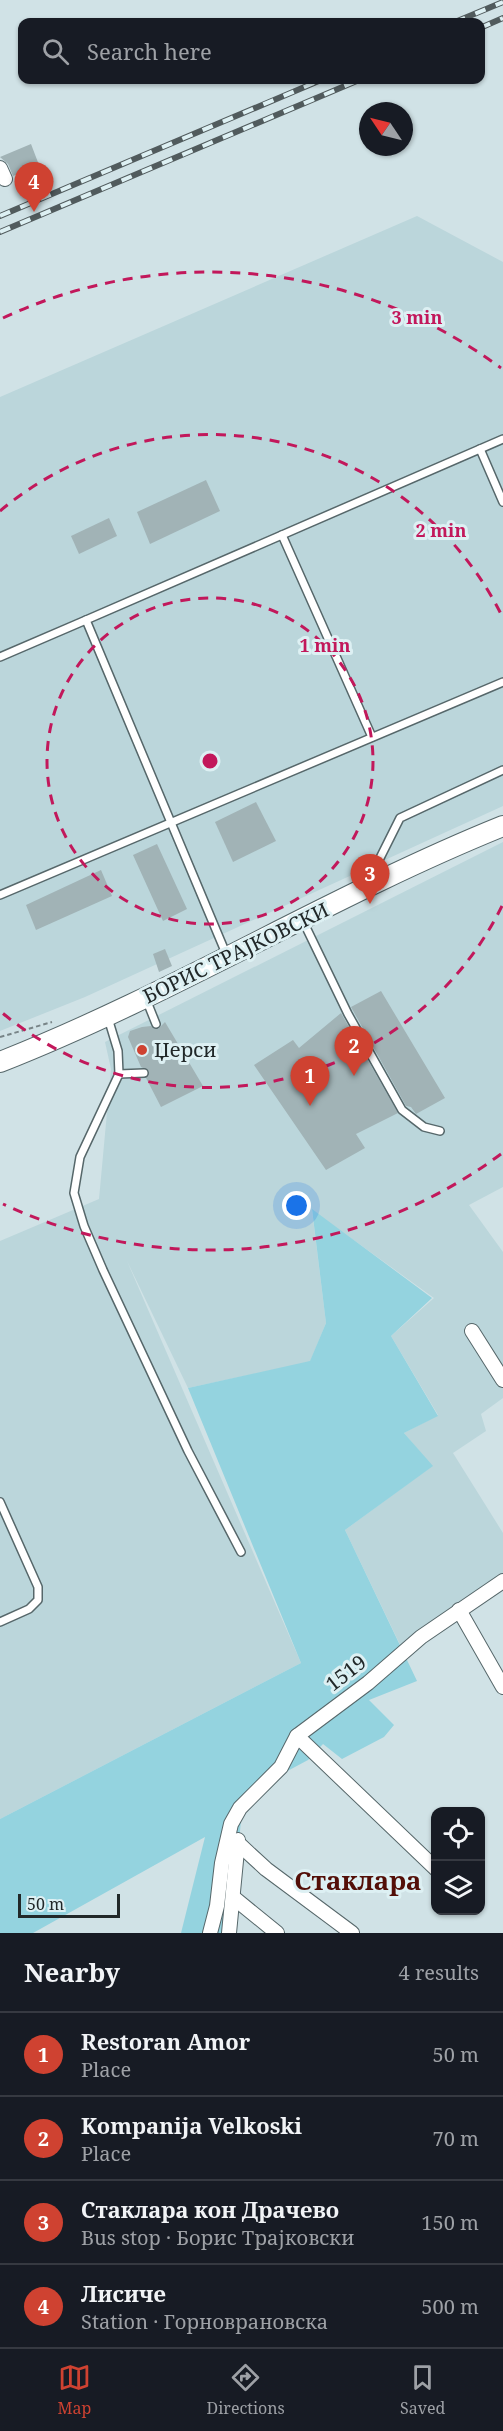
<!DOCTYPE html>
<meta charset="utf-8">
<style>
body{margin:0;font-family:"Noto Serif",serif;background:#20242c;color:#f1f3f6}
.controls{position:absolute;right:18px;bottom:18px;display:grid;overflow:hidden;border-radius:12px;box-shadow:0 2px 4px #0004}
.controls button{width:54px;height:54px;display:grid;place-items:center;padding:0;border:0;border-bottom:2px solid #363941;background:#171b24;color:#f1f3f6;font:30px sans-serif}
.compass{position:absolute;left:359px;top:102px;width:54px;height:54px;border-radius:50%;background:#171b24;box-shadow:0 2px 4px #0004;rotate:305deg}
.scale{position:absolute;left:18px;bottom:15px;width:102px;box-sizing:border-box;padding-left:6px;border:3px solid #212829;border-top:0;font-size:16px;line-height:21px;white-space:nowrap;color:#212829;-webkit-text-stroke:4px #ddf0f3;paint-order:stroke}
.you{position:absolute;left:297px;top:1206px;width:21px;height:21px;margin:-15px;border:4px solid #fff;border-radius:50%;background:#1a73e8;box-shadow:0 0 0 9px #1a73e833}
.badge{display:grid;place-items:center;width:39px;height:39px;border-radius:50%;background:#cf4231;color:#fff;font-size:20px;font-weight:700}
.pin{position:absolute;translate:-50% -50px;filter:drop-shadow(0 2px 3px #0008)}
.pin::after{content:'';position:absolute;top:32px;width:21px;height:18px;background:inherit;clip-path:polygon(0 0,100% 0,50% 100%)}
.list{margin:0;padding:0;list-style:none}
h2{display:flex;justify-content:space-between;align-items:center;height:78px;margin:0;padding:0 24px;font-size:26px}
h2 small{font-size:20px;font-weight:400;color:#9ea1a6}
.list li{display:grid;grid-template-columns:39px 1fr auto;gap:18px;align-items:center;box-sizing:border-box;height:84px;padding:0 24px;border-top:2px solid #363941}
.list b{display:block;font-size:22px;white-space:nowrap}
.list p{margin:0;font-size:20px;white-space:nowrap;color:#9ea1a6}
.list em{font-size:20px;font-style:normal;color:#9ea1a6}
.icon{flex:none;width:33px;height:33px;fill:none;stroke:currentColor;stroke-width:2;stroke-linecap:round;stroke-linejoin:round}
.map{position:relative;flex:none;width:503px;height:1933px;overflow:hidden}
.search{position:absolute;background:#171b24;box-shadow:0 2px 4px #0004;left:18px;right:18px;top:18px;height:66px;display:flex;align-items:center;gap:15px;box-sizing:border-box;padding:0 21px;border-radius:12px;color:#9ea1a6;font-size:22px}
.sheet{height:414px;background:#171b24}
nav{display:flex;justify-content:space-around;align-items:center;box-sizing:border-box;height:84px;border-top:2px solid #363941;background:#171b24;font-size:16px;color:#9ea1a6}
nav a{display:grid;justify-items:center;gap:3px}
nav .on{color:#cf4231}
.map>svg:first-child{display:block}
.built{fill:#bbd6db}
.green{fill:#94d3df}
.building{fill:#a1b3b6}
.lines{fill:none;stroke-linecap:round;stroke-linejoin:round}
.service-casing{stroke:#56676a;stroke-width:10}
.minor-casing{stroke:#56676a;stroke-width:16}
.secondary-casing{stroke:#56676a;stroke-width:22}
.path{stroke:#788487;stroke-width:2;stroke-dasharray:4.5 3;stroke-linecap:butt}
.service{stroke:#fff;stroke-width:7}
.minor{stroke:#fff;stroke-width:14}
.secondary{stroke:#fff;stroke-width:20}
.rail-casing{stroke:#515b5d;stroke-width:6}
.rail{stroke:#ddf0f3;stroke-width:4;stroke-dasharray:11;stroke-linecap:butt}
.ring{fill:none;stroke:#c2185b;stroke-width:3;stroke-dasharray:10 8}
.poi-dot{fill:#cf4231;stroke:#ddf0f3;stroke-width:2}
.labels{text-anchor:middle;stroke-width:6;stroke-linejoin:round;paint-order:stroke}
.street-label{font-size:20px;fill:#212829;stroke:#ddf0f3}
.poi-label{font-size:20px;fill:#212829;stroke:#ddf0f3;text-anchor:start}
.district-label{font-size:26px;font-weight:bold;fill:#530f08;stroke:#ddf0f3}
.centre{fill:#c2185b;stroke:#ddf0f3;stroke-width:3}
.ring-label{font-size:18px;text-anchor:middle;font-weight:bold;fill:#c2185b;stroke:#ddf0f3;stroke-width:6;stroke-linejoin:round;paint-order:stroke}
</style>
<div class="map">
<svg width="503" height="1933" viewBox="0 0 503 1933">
<rect width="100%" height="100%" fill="#d0e2e6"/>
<g class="built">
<path d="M417,216l86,46v544l-418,191 -85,34v-634z"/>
<path d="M503,842v345l-34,18 34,47v146l-22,16 5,17 -33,22 50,80v49l-99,71 -59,-123 87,-64 -28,-33 34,-18 -47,-79 43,-38 -122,-88 14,113 -16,39 -122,26 -61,-127 174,402 -301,156v-578l99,-42 12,-130 -6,-27z"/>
</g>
<path class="green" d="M312,1209l120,89 -41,38 47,80 -34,17 29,33 -88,64 72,151 -48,19 25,25 -10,12 -42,22 -19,-15 -15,16 -41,22 -26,37 -9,114h-51l24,-96 -172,96h-33v-114l301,-156 -113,-275 122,-27 16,-38z"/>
<g class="building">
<path d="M31,144l8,21 -26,11 -5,-12 -8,-7z"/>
<path d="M206,480l14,31 -70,33 -13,-32z"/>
<path d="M109,518l8,18 -38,18 -8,-18z"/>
<path d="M256,802l20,39 -43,21 -18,-40z"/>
<path d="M157,844l30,65 -24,12 -30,-66z"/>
<path d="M101,870l11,26 -76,34 -10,-25z"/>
<path d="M165,949l7,17 -13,6 -6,-18z"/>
<path d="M381,991l64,107 -29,16 -5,-7 -5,-1 -55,-99z"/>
<path d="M341,1013l57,100 -42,21 9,14 -39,22 -72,-105 39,-25 6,8z"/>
<path d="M165,1022l38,64 -42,21 -15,-29 3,-7 -8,-4 -13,-30 2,-6 12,-4 9,-1 7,3z"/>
</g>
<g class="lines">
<g class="service-casing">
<g id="service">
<path d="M480,449l23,53"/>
<path d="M282,535l90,202"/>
<path d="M0,657l86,-37"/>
<path d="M369,880l31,-62 103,-48"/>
<path d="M0,895l503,-213"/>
<path d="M303,921l45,93 54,96 22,17 16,4"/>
<path d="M227,956l-141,-336 417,-181"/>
<path d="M146,999l10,25"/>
<path d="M108,1018l10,33 1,23 -39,83 -6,36 10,33 19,44 85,181 53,101"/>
<path d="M119,1074l25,-1"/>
<path d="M0,1502l38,85v13l-9,9 -29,13"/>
</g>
</g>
<g class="minor-casing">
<g id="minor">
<path d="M0,168l5,11"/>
<path d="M472,1331l31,49"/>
<path d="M459,1610l44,77"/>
<path d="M297,1736l139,133"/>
<path d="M240,1845l26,24 86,64"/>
<path d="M234,1898l43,35"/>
<path d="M210,1933l7,-27 5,-43 9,-39 9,-16 41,-41 16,-31 71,-53 53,-46 82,-56"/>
<path d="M229,1933l9,-93"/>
</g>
</g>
<g class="secondary-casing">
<path id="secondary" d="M0,1062c173,-68 332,-167 503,-236"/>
</g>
<path class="path" d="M0,1037l52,-15"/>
<use href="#service" class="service"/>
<use href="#minor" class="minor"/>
<use href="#secondary" class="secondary"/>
<g class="rail-casing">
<g id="rail">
<path d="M455,22l48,-20"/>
<path d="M480,28l23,-10"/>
<path d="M0,216l321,-136"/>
<path d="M0,232l359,-152"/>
</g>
</g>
<use href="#rail" class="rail"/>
</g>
<g class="ring">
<circle cx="210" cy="761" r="163"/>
<path d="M502 906A326 326 0 0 1 0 1011M0 511A326 326 0 0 1 502 616"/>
<path d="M501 1154A489 489 0 0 1 3 1204M3 318A489 489 0 0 1 501 368"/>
</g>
<circle class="poi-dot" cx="142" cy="1050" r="6"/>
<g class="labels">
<g class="street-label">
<text transform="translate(236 953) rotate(-26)" y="7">БОРИС ТРАЈКОВСКИ</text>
<text transform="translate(346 1673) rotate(-38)" y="7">1519</text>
</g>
<g class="poi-label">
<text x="154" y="1057">Џерси</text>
</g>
<g class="district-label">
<text x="358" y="1890">Стаклара</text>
</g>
</g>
<circle cx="210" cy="761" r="9" class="centre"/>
<g class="ring-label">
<text x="417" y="324">3 min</text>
<text x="441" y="537">2 min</text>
<text x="325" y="652">1 min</text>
</g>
</svg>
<div class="controls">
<button><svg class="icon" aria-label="locate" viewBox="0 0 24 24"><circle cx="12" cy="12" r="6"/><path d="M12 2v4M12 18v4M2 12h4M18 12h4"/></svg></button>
<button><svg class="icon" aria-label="layers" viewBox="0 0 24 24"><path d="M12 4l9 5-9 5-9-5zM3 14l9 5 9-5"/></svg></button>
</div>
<svg class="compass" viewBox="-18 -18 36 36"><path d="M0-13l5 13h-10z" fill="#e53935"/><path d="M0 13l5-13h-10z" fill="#9ea1a6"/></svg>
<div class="scale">50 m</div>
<div class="you"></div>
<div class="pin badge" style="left:310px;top:1106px">1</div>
<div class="pin badge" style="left:354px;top:1076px">2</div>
<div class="pin badge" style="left:370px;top:904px">3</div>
<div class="pin badge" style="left:34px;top:212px">4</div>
<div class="search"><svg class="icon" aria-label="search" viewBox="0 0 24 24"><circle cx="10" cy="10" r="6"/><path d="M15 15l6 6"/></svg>Search here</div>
</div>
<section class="sheet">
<h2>Nearby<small>4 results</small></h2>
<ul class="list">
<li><span class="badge">1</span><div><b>Restoran Amor</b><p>Place</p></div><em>50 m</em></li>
<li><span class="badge">2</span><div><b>Kompanija Velkoski</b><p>Place</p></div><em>70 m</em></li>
<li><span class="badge">3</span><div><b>Стаклара кон Драчево</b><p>Bus stop · Борис Трајковски</p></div><em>150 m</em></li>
<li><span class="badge">4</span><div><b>Лисиче</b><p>Station · Горноврановска</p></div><em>500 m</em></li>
</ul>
</section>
<nav>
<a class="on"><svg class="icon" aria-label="map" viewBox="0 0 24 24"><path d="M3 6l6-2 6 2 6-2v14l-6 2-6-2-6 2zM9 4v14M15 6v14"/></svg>Map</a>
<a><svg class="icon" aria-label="directions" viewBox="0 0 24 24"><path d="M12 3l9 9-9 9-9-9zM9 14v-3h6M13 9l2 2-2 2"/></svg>Directions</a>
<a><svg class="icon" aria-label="saved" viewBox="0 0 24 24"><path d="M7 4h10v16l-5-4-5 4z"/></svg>Saved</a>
</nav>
